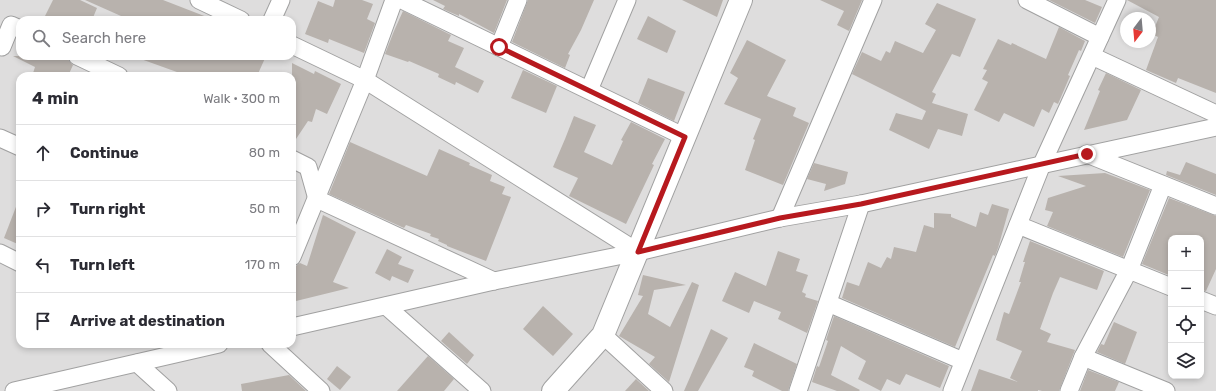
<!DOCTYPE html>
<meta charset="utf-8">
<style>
body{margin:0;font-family:Rubik,sans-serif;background:#f7f7f7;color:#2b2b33}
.controls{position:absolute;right:12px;bottom:12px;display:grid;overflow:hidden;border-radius:8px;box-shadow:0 2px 6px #0003}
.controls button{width:36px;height:36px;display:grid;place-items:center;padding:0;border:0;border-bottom:1px solid #e1e1e2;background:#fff;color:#2b2b33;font:20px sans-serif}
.compass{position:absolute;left:1120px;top:12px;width:36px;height:36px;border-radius:50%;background:#fff;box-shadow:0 2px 6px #0003;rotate:196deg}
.stop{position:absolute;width:12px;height:12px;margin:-9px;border:3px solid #b7191e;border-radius:50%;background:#fff}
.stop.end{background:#b7191e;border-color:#fff;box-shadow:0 1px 4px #0008}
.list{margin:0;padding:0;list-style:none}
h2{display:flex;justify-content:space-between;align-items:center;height:52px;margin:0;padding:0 16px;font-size:17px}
h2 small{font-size:13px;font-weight:400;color:#7c7c81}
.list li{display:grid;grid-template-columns:26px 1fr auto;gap:12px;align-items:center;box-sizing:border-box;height:56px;padding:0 16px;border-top:1px solid #e1e1e2}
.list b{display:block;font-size:15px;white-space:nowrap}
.list em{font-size:13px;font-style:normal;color:#7c7c81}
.icon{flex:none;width:22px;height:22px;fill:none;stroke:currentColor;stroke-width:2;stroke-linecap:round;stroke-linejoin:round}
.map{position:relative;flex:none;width:1216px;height:391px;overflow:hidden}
.search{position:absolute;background:#fff;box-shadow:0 2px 6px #0003;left:16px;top:16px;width:280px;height:44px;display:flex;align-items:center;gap:10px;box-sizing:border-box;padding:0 14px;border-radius:12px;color:#7c7c81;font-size:15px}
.panel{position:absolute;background:#fff;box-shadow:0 2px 6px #0003;left:16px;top:72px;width:280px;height:276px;border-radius:12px}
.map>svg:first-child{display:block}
.residential{fill:#dedddd;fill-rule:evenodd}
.building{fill:#b8b2ad}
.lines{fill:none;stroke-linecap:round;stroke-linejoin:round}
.minor-casing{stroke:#a1a1a1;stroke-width:19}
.tertiary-casing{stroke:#a1a1a1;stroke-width:24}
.minor{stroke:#fff;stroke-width:17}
.tertiary{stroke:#fff;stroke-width:22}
.route{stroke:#b7191e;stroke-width:5}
</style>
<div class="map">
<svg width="1216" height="391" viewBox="0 0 1216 391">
<rect width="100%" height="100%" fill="#efece7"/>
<path class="residential" d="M0,0h1216v391h-1216zM1126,18h24v24h-24zM20,20h272v36h-272zM20,76h272v268h-272zM1171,238h30v138h-30z"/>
<g class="building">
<path d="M53,0h27l17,8 -5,12h-49z"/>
<path d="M85,0h78l49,19v1h-82z"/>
<path d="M335,0h27l11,4 -6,15 8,4 -11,30 -35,-14 -1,4 -23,-9 13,-33 15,6z"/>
<path d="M433,0h74l-13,33 -35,-19v2l-16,-7 2,-3z"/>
<path d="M528,0h66l-13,30 -13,24 2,1 -5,13 -53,-26z"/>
<path d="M682,0h41l-6,17z"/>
<path d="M820,0h42l-13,31 -12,-6 7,-14z"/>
<path d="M1049,0h36l17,7 -7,16z"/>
<path d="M1127,0h89v93l-38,-15 -2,5 -30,-13 12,-33 -6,-3 7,-17z"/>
<path d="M937,3l39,16 -16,38 -8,-3 -20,38 4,2 -4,9 36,11 -6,22 -24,-7 -9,20 -40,-19 7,-17 26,7 4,-9 -74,-37 10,-22 19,9 5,-10 4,2 5,-12 28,12 13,-23 -11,-6z"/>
<path d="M403,11l48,24 -3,6 16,7 -9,19 29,14 -6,12 -22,-11 -1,3 -17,-8 1,-3 -30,-13 -1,1 -23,-8 9,-23z"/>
<path d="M648,16l28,15 -9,22 -30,-14z"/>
<path d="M1059,27l26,14 -4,10 -2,-1 -11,25 2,1 -12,28 -4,-2 -5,11 -7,-4 -8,18 -30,-14 -5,9 -25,-12 14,-28 -6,-3 5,-9 -4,-1 15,-30 13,6 1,-2 34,16z"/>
<path d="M747,40l39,20 -19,36 29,12 -3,8 16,7 -26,62 -38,-15 10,-30 -2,-1 8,-20 -37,-15 14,-26 -8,-5z"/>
<path d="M13,56h54l2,5 4,4 -5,11h-36l3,-9z"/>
<path d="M139,56h127l-9,20h-69l-50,-18z"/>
<path d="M292,63l22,11 1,-3 26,13 -14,30 -11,-5 -4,13 -4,-1 -16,24z"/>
<path d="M523,70l34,16 -11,27 -35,-15z"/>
<path d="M1106,73l35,17 -14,30 -43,10 16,-39 -2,-1z"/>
<path d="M648,78l37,14 -11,29 -36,-18z"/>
<path d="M574,116l22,9 -12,27 28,13 11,-24 -2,-1 10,-18 34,17 -13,25 2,1 -28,59 -57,-28 9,-18 -25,-11 12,-28z"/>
<path d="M350,142l77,34 12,-27 31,14 -1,2 23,10 -2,6 15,6 -3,7 9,3 -25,64 -39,-15v-1l-9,-4 1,-2 -9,-3 1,-2 -25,-9 -2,3 -75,-34z"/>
<path d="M1186,162l30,12v21l-50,-20 1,-4 13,4z"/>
<path d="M814,163l34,9 -3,12 -21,7 2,-7 -19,-5z"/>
<path d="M1105,173l45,17 -27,67 -76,-31 6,-14 -8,-2 3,-12 38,-12 -28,-10z"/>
<path d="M1169,198l47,18v53l-10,22 -5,-1v-52h-30v38l-29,-12z"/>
<path d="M19,199h1v46l-16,-7z"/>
<path d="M992,204l17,5 -11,39 -3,8 -2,-1 -38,92 -113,-49 5,-16 12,4 9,-24 13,6 6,-11 4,2 3,-12 22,5 8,-27 10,3v-15l17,1v3l25,10 4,-15 8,3z"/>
<path d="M323,215l33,17 -23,50 16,6 -57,14v-26l4,-10 4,-3 7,3z"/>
<path d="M1030,241l74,30 -7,19 -37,-13 -7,16 -13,36 11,5 -4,8 28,8 -16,41h-17l-4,-1v1h-67l8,-22 39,13 -8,-4 12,-27 -26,-11 8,-28 5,2 12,-32h-2l6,-20h-2z"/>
<path d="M387,249l15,8 -4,7 16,6 -6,13 -16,-7 -2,5 -15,-8z"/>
<path d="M778,251l22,8 -4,12 12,4 -6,17 4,2 -1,3 13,4 -11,32 -29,-14 3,-7 -27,-11 -5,12 -27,-12 13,-29 31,14z"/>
<path d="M643,275l43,10 -32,5 -6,24 22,13 22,-45 7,3 -30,97 -20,-18 6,-7 -36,-21 24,-40 -5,-1z"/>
<path d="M543,306l30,28 -20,22 -30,-27z"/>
<path d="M834,316l115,50 -9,22 -34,-14 -6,11 -13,-6 -6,12 -23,-12 8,-18 -25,-15 -10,29 29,15 -1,1h-22l-25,-9 5,-16 2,1 9,-26 -2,-1z"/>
<path d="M1114,322l23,10 -12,32 -28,-12 4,-8 3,1z"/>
<path d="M711,329l17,9 -30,53h-14z"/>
<path d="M449,332l25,23 -7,9 -26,-23z"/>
<path d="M754,343l43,21 -9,27h-6l-30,-15 2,-5 -10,-4z"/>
<path d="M428,356l26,23 -10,12h-47z"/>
<path d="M337,366l14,11 -11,13 -13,-11z"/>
<path d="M1088,370l31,12 -4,9h-35z"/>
<path d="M289,375l17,16h-64l-1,-7z"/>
<path d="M636,379l13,12h-24z"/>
</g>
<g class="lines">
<g class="minor-casing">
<g id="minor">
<path d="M199,0l42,20"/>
<path d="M402,0l283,137"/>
<path d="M1027,0l73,37"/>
<path d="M272,20l9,-20"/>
<path d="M292,45l73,35 273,172"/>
<path d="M0,46l2,1 9,-22 9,4"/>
<path d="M499,47l19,-47"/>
<path d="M77,56l42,20"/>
<path d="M1092,56l124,58"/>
<path d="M589,90l38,-90"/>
<path d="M0,138l20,9"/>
<path d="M1087,154l129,52"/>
<path d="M292,159l16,8 9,32 177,82"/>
<path d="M780,218l93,-218"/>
<path d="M1018,225l153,62"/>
<path d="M0,253l20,10"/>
<path d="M292,257l73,-177 29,-80"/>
<path d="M1201,300l15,6"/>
<path d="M828,303l135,58"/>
<path d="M386,306l96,85"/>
<path d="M292,327l202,-46 144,-29 142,-34 81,-14 355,-77"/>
<path d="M603,335l61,56"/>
<path d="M270,344l51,47"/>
<path d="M1083,357l83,34"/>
<path d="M137,363l31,28"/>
<path d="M14,391l205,-47"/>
<path d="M798,391l63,-187"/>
<path d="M952,391l90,-227 75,-164"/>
<path d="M1069,391l14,-34 46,-87 34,-85"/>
</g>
</g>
<g class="tertiary-casing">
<path id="tertiary" d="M553,391l50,-56 138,-335"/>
</g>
<use href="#minor" class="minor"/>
<use href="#tertiary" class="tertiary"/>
</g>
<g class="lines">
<path class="route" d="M499,47l186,90 -47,115 142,-34 81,-14 226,-50"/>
</g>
</svg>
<div class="controls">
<button>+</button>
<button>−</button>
<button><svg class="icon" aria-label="locate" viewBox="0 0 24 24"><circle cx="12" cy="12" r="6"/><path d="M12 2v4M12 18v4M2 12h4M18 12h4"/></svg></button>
<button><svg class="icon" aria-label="layers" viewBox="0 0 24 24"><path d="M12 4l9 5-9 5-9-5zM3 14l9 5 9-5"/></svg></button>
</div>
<svg class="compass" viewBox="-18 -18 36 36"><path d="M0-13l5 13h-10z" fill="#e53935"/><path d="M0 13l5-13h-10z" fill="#7c7c81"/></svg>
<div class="stop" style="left:499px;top:47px"></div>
<div class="stop end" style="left:1087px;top:154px"></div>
<div class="search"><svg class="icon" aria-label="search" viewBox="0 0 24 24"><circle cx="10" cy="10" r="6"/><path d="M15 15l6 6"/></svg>Search here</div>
<section class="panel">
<h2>4 min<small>Walk · 300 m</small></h2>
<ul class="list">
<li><svg class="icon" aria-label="ahead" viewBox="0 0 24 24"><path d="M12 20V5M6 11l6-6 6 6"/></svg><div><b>Continue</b></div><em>80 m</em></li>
<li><svg class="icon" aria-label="right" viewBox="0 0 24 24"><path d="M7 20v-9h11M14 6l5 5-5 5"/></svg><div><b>Turn right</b></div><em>50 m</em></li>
<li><svg class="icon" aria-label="left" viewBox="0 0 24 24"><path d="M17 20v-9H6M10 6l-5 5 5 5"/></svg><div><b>Turn left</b></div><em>170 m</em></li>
<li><svg class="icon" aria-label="arrive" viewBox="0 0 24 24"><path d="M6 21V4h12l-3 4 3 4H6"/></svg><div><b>Arrive at destination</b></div></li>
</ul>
</section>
</div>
